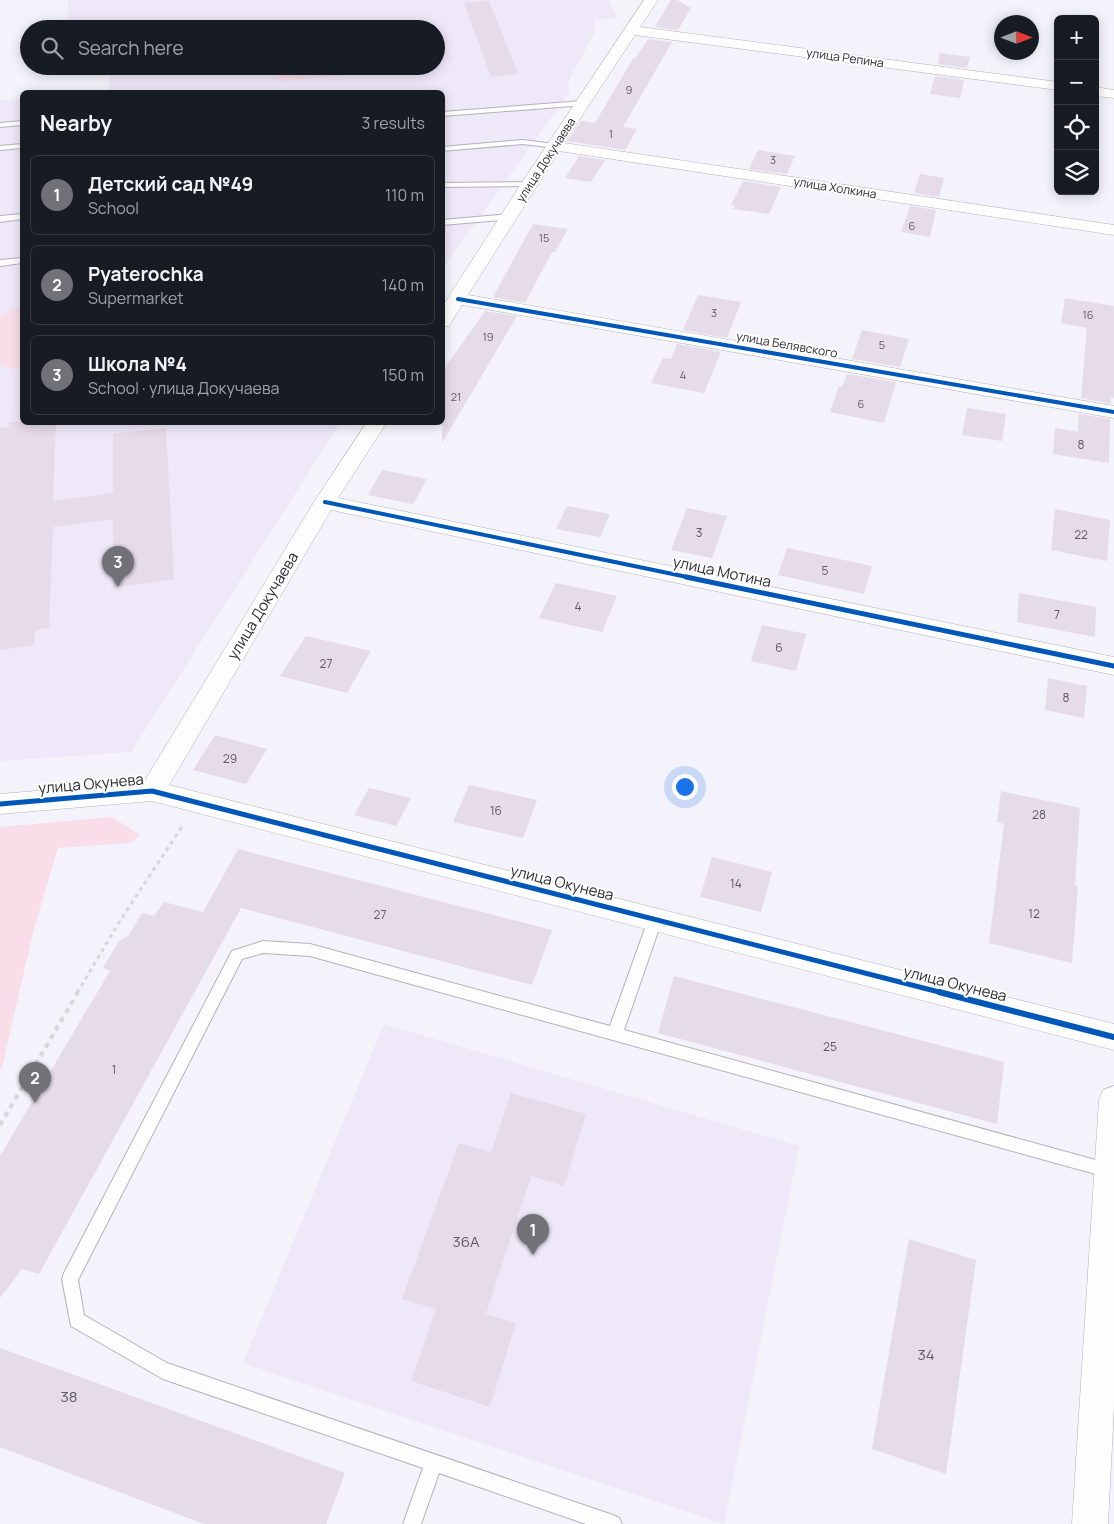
<!DOCTYPE html>
<meta charset="utf-8">
<style>
body{margin:0;font-family:Manrope,sans-serif;background:#20242c;color:#f1f3f6}
.controls{position:absolute;right:15px;top:15px;display:grid;overflow:hidden;border-radius:8px;box-shadow:0 2px 12px #0003}
.controls button{width:45px;height:45px;display:grid;place-items:center;padding:0;border:0;border-bottom:1px solid #363941;background:#171b24;color:#f1f3f6;font:25px sans-serif}
.compass{position:absolute;left:994px;top:15px;width:45px;height:45px;border-radius:50%;background:#171b24;box-shadow:0 2px 12px #0003;rotate:90deg}
.you{position:absolute;left:684px;top:786px;width:18px;height:18px;margin:-12px;border:4px solid #fff;border-radius:50%;background:#1a73e8;box-shadow:0 0 0 8px #1a73e833}
.badge{display:grid;place-items:center;width:32px;height:32px;border-radius:50%;background:#737178;color:#fff;font-size:16px;font-weight:700}
.pin{position:absolute;translate:-50% -41px;filter:drop-shadow(0 1px 2px #0008)}
.pin::after{content:'';position:absolute;top:26px;width:18px;height:15px;background:inherit;clip-path:polygon(0 0,100% 0,50% 100%)}
.list{margin:0;padding:0;list-style:none}
h2{display:flex;justify-content:space-between;align-items:center;height:65px;margin:0;padding:0 20px;font-size:21px}
h2 small{font-size:16px;font-weight:400;color:#9ea1a6}
.list li{display:grid;grid-template-columns:32px 1fr auto;gap:15px;align-items:center;box-sizing:border-box;height:80px;margin:0 10px 10px;padding:0 10px;border:1px solid #363941;border-radius:8px}
.list b{display:block;font-size:19px;white-space:nowrap}
.list p{margin:0;font-size:16px;white-space:nowrap;color:#9ea1a6}
.list em{font-size:16px;font-style:normal;color:#9ea1a6}
.icon{flex:none;width:28px;height:28px;fill:none;stroke:currentColor;stroke-width:2;stroke-linecap:round;stroke-linejoin:round}
.map{position:relative;flex:none;width:1114px;height:1524px;overflow:hidden}
.search{position:absolute;background:#171b24;box-shadow:0 2px 12px #0003;left:20px;top:20px;width:425px;height:55px;display:flex;align-items:center;gap:12px;box-sizing:border-box;padding:0 18px;border-radius:28px;color:#9ea1a6;font-size:19px}
.panel{position:absolute;background:#171b24;box-shadow:0 2px 12px #0003;left:20px;top:90px;width:425px;height:335px;border-radius:8px}
.map>svg:first-child{display:block}
.built{fill:#eee8f9}
.green{fill:#f9deea}
.building{fill:#e6dbe8}
.lines{fill:none;stroke-linecap:round;stroke-linejoin:round}
.service-casing{stroke:#b4b2b8;stroke-width:2}
.minor-casing{stroke:#b4b2b8;stroke-width:1}
.path-far1{stroke:#d7d6d9;stroke-width:3;stroke-dasharray:4 4;stroke-linecap:butt}
.path{stroke:#d7d6d9;stroke-width:4;stroke-dasharray:5 5;stroke-linecap:butt}
.service{fill:#fdfdfe;fill-rule:evenodd}
.minor{fill:#fdfdfe;fill-rule:evenodd}
.cycleway-far2-casing{stroke:#fefefe;stroke-width:6}
.cycleway-far1-casing{stroke:#fefefe;stroke-width:8}
.cycleway-casing{stroke:#fefefe;stroke-width:9}
.cycleway-far2{stroke:#0057b8;stroke-width:4}
.cycleway-far1{stroke:#0057b8;stroke-width:5}
.cycleway{stroke:#0057b8;stroke-width:6}
.labels{text-anchor:middle;stroke-width:4;stroke-linejoin:round;paint-order:stroke}
.far-number-label{font-size:11px;fill:#5d5962}
.far-street-label{font-size:12px;fill:#2d2b32;stroke:#fefefe}
.number-label{font-size:12px;fill:#5d5962}
.street-label{font-size:15px;fill:#2d2b32;stroke:#fefefe}
.near-number-label{font-size:15px;fill:#5d5962}
</style>
<div class="map">
<svg width="1114" height="1524" viewBox="0 0 1114 1524">
<rect width="100%" height="100%" fill="#f4f2fa"/>
<g class="built">
<path d="M68,0h541l8,18 -22,2 -1,14 -26,48 1,11 -126,175 -1,-176h-333l1,-26h326v-37h-369z"/>
<path d="M22,99v323l318,1 -209,329 -131,9v-661z"/>
<path d="M384,1024l415,122 -75,378 -481,-161z"/>
</g>
<g class="green">
<path d="M277,66h116l1,5 -115,10z"/>
<path d="M22,307v62h-10l-12,-5v-46l4,-4z"/>
<path d="M112,817l28,18 -10,8 -72,5 -24,81 -32,138 -2,3v-243z"/>
</g>
<g class="building">
<path d="M671,0h6l14,8 -13,22 -23,-3z"/>
<path d="M489,1l29,73 -27,3 -27,-74z"/>
<path d="M648,39l24,3 -49,85 14,2 -12,21 -58,-9 14,-20 14,2 39,-66 1,2z"/>
<path d="M940,53l30,4 -3,11 -29,-4z"/>
<path d="M935,76l29,4 -4,18 -30,-4z"/>
<path d="M758,150l37,6 -8,18 -38,-5z"/>
<path d="M579,156l26,4 -14,22 -26,-4z"/>
<path d="M920,174l24,4 -5,19 -25,-4z"/>
<path d="M743,181l38,6 -12,27 -36,-5 2,-3 -4,-1z"/>
<path d="M910,206l26,4 -6,27 -29,-5z"/>
<path d="M533,224l35,5 -13,23h-3l-27,51 -32,-6z"/>
<path d="M698,295l43,7 -14,36 -44,-8z"/>
<path d="M1065,298l49,8v92l-3,-1v7l-30,-6 6,-70 -26,-5z"/>
<path d="M485,311l32,5 -75,127v-71z"/>
<path d="M862,330l47,9 -9,28 -48,-8z"/>
<path d="M677,344l44,8 -17,41 -53,-10 12,-25 8,1z"/>
<path d="M847,374l49,8 -12,41 -54,-11 9,-26 3,1z"/>
<path d="M967,408l39,6 -4,27 -40,-6z"/>
<path d="M1079,414l31,5 -1,44 -56,-9 2,-26 23,4z"/>
<path d="M9,422h47l-3,79 60,-8v-59l53,-6 8,151 -61,9v-69l-60,8 -4,101 -14,2 -1,15 -34,5v-222l9,-1z"/>
<path d="M382,470l45,9 -14,25 -45,-9z"/>
<path d="M567,506l43,8 -10,23 -44,-8z"/>
<path d="M687,508l40,8 -15,42 -41,-8z"/>
<path d="M1055,509l55,11 -3,41 -56,-11z"/>
<path d="M787,548l85,18 -8,28 -86,-19z"/>
<path d="M556,583l61,13 -15,36 -63,-14z"/>
<path d="M1019,593l77,14 -1,30 -78,-15z"/>
<path d="M762,625l44,9 -10,37 -45,-10z"/>
<path d="M306,636l65,15 -24,42 -67,-17z"/>
<path d="M1048,678l39,8 -3,32 -39,-8z"/>
<path d="M215,735l52,14 -21,35 -53,-14z"/>
<path d="M469,785l68,15 -14,38 -70,-16z"/>
<path d="M369,788l42,10 -15,28 -42,-11z"/>
<path d="M1001,791l79,17 -5,77 3,1 -6,77 -83,-20 15,-119 -7,-2z"/>
<path d="M238,849l314,81 -20,55 -291,-77 -202,366 -17,-5 -22,29v-142l110,-185 -7,-3 16,-27 9,-5 14,-23 12,3 10,-14 39,10z"/>
<path d="M712,857l60,15 -11,40 -61,-15z"/>
<path d="M674,976l330,86 -7,62 -339,-91z"/>
<path d="M511,1093l75,21 -22,72 -33,-10 -45,138 30,9 -26,84 -79,-26 25,-72 -34,-10 57,-156 32,9z"/>
<path d="M909,1239l67,21 -30,214 -74,-25z"/>
<path d="M0,1348l345,125 -19,51h-122l-204,-77z"/>
</g>
<g class="lines">
<g class="service-casing">
<g id="service">
<path d="M582,101l4,2 -1,2 -143,11v-4z"/>
<path d="M22,121v4l-22,2v-4z"/>
<path d="M523,140l32,4 4,2 -4,2 -32,-4 -81,7v-4z"/>
<path d="M22,144v4l-22,2v-4z"/>
<path d="M532,182l1,2 -4,2 -87,1v-4z"/>
<path d="M22,214v5l-22,3v-6z"/>
<path d="M510,214l3,1v4l-71,6v-5z"/>
<path d="M22,258v5l-22,3v-6z"/>
<path d="M655,914l5,2 2,4 -38,110 486,134 4,1v12l-4,1 -800,-222 -47,-3 -21,6 -164,321 6,35 83,48 446,152 6,3 3,6h-36l-147,-51 -18,51h-18l20,-56 -260,-89 -92,-53 -9,-47 2,-6 168,-322 31,-10 47,3 300,82 38,-106 2,-4z"/>
</g>
</g>
<g class="minor-casing">
<g id="minor">
<path d="M644,0h14l-18,27 418,55v8l-423,-55 -71,108 550,82v10l-555,-84 -91,144 646,111v12l-652,-113 -13,21 -7,1v-20l79,-123z"/>
<path d="M1095,87l19,3v8l-19,-2z"/>
<path d="M367,422h20l-49,76 776,159v18l-783,-165 -162,275 945,239v26l-962,-249 -152,13v-20l144,-12 170,-280z"/>
<path d="M1114,1086v320l-6,118h-36l27,-424 4,-10z"/>
</g>
</g>
<path class="path-far1" d="M77,993l41,-69 65,-99"/>
<path class="path" d="M0,1125l78,-133"/>
<use href="#service" class="service"/>
<use href="#minor" class="minor"/>
<g class="cycleway-far2-casing">
<g id="cycleway-far2">
<path d="M458,299l656,113"/>
<path d="M325,502l367,76"/>
</g>
</g>
<g class="cycleway-far1-casing">
<g id="cycleway-far1">
<path d="M686,577l428,89"/>
<path d="M0,804l152,-13 791,202"/>
</g>
</g>
<g class="cycleway-casing">
<path id="cycleway" d="M939,992l175,45"/>
</g>
<use href="#cycleway-far2" class="cycleway-far2"/>
<use href="#cycleway-far1" class="cycleway-far1"/>
<use href="#cycleway" class="cycleway"/>
</g>
<g class="labels">
<g class="far-number-label">
<text x="629" y="94">9</text>
<text x="611" y="138">1</text>
<text x="773" y="164">3</text>
<text x="912" y="230">6</text>
<text x="544" y="242">15</text>
<text x="714" y="317">3</text>
<text x="1088" y="319">16</text>
<text x="488" y="341">19</text>
<text x="882" y="349">5</text>
<text x="683" y="379">4</text>
<text x="456" y="401">21</text>
<text x="861" y="408">6</text>
</g>
<g class="far-street-label">
<text transform="translate(845 58) rotate(8)" y="4">улица Репина</text>
<text transform="translate(546 160) rotate(-57)" y="4">улица Докучаева</text>
<text transform="translate(835 188) rotate(9)" y="4">улица Холкина</text>
<text transform="translate(787 345) rotate(10)" y="4">улица Белявского</text>
</g>
<g class="number-label">
<text x="1081" y="449">8</text>
<text x="699" y="537">3</text>
<text x="1081" y="539">22</text>
<text x="825" y="575">5</text>
<text x="578" y="611">4</text>
<text x="1057" y="619">7</text>
<text x="779" y="652">6</text>
<text x="326" y="668">27</text>
<text x="1066" y="702">8</text>
<text x="230" y="763">29</text>
<text x="496" y="815">16</text>
<text x="1039" y="819">28</text>
<text x="736" y="888">14</text>
<text x="1034" y="918">12</text>
<text x="380" y="919">27</text>
<text x="830" y="1051">25</text>
<text x="114" y="1074">1</text>
</g>
<g class="street-label">
<text transform="translate(722 572) rotate(12)" y="5">улица Мотина</text>
<text transform="translate(263 606) rotate(-59)" y="5">улица Докучаева</text>
<text transform="translate(91 784) rotate(-5)" y="5">улица Окунева</text>
<text transform="translate(562 883) rotate(14)" y="5">улица Окунева</text>
<text transform="translate(955 984) rotate(14)" y="5">улица Окунева</text>
</g>
<g class="near-number-label">
<text x="466" y="1247">36А</text>
<text x="926" y="1360">34</text>
<text x="69" y="1402">38</text>
</g>
</g>
</svg>
<div class="controls">
<button>+</button>
<button>−</button>
<button><svg class="icon" aria-label="locate" viewBox="0 0 24 24"><circle cx="12" cy="12" r="6"/><path d="M12 2v4M12 18v4M2 12h4M18 12h4"/></svg></button>
<button><svg class="icon" aria-label="layers" viewBox="0 0 24 24"><path d="M12 4l9 5-9 5-9-5zM3 14l9 5 9-5"/></svg></button>
</div>
<svg class="compass" viewBox="-18 -18 36 36"><path d="M0-13l5 13h-10z" fill="#e53935"/><path d="M0 13l5-13h-10z" fill="#9ea1a6"/></svg>
<div class="you"></div>
<div class="pin badge" style="left:533px;top:1255px">1</div>
<div class="pin badge" style="left:35px;top:1103px">2</div>
<div class="pin badge" style="left:118px;top:587px">3</div>
<div class="search"><svg class="icon" aria-label="search" viewBox="0 0 24 24"><circle cx="10" cy="10" r="6"/><path d="M15 15l6 6"/></svg>Search here</div>
<section class="panel">
<h2>Nearby<small>3 results</small></h2>
<ul class="list">
<li><span class="badge">1</span><div><b>Детский сад №49</b><p>School</p></div><em>110 m</em></li>
<li><span class="badge">2</span><div><b>Pyaterochka</b><p>Supermarket</p></div><em>140 m</em></li>
<li><span class="badge">3</span><div><b>Школа №4</b><p>School · улица Докучаева</p></div><em>150 m</em></li>
</ul>
</section>
</div>
